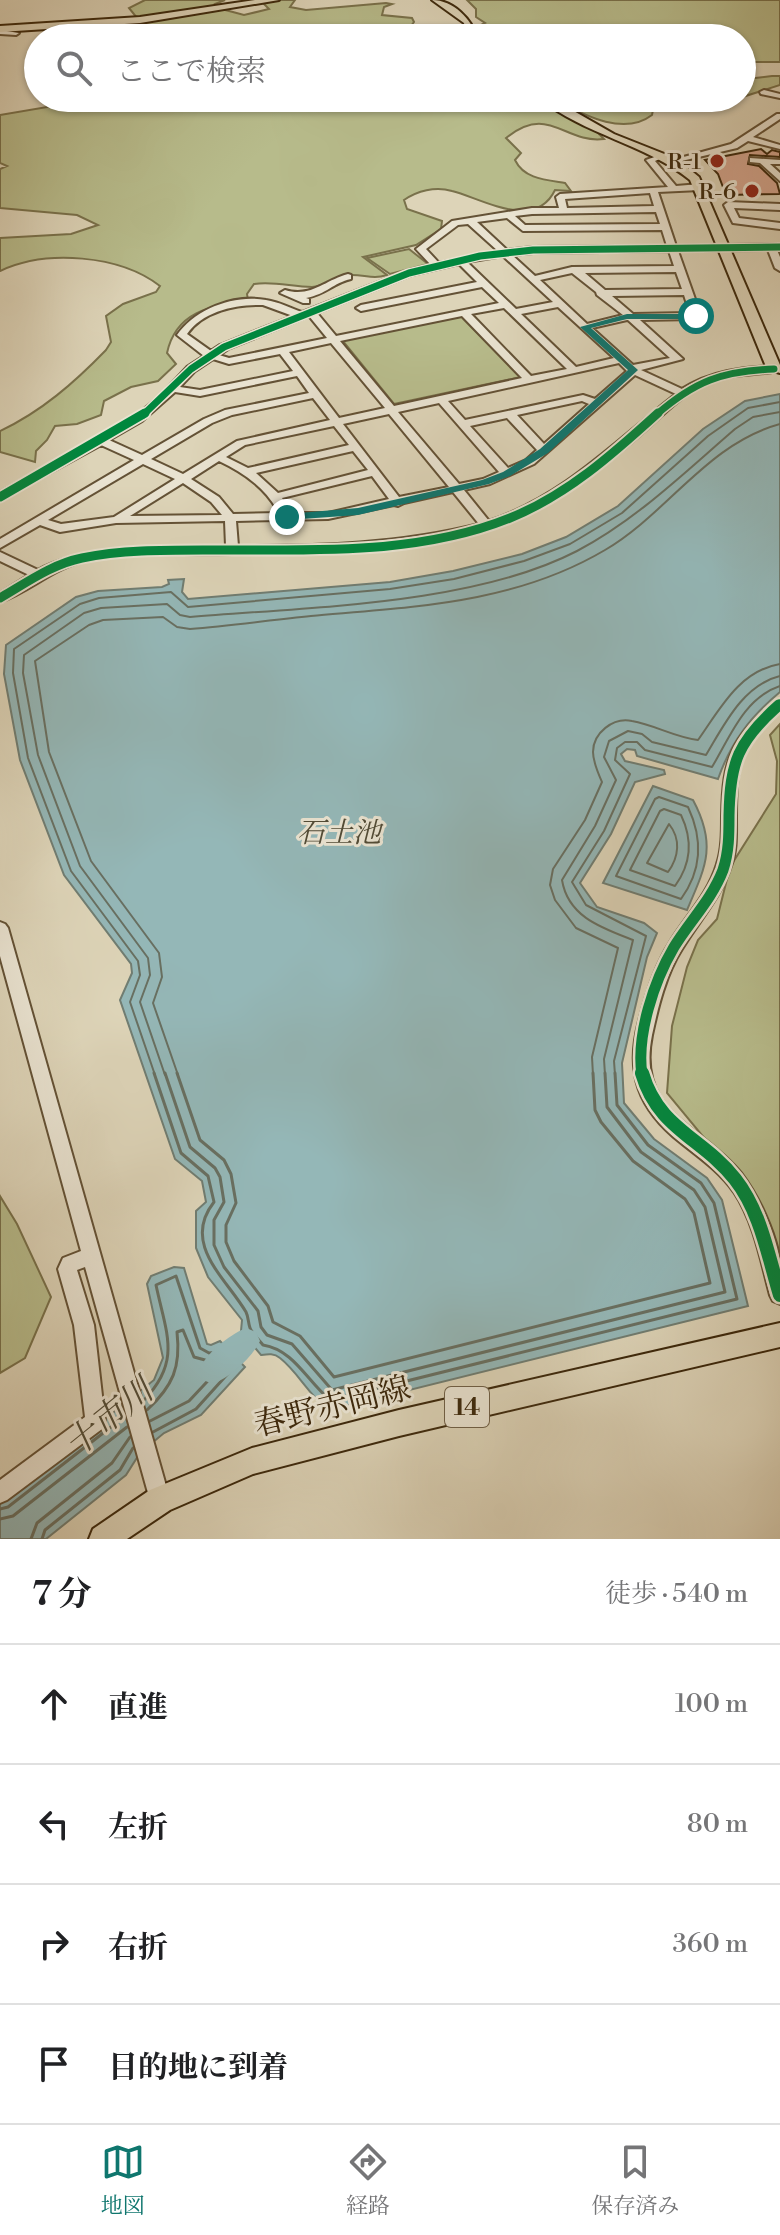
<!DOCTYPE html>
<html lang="ja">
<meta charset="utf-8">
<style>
body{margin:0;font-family:"Libre Bodoni","Noto Serif JP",serif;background:#f6f6f6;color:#202124}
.stop{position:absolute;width:24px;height:24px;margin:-18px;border:6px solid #0f766e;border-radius:50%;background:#fff}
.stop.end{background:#0f766e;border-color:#fff;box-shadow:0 2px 8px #0008}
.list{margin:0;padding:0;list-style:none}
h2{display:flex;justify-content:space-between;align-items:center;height:104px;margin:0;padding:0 32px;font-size:34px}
h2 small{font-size:26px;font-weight:400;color:#757577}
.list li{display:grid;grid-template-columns:52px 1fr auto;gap:24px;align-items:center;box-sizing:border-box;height:120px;padding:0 32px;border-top:2px solid #e0e0e0}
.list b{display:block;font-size:30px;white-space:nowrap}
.list em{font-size:26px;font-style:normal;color:#757577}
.icon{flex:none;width:44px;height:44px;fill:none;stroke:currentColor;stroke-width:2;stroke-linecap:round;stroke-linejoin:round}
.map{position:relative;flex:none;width:780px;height:1539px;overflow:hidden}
.search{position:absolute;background:#fff;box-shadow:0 2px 6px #0004;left:24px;right:24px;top:24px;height:88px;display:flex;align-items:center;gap:20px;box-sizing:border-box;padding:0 28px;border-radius:44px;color:#757577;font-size:30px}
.sheet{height:584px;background:#fff}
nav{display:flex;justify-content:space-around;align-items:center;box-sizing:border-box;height:112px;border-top:2px solid #e0e0e0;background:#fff;font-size:22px;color:#757577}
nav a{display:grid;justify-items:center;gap:4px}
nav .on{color:#0f766e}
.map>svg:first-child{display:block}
.green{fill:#b7bb8b;stroke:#79714b;stroke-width:2}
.water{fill:#94b7b7;stroke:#707d72;stroke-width:2}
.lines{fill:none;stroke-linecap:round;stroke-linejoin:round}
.shore-far1{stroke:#686f61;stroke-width:2}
.shore{stroke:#686f61;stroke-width:3}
.river{fill:#94b7b7;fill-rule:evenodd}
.building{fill:#d5a68f;stroke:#3b270b;stroke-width:2}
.minor-casing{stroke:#645236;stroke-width:4}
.major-casing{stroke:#3b270b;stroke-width:4}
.highway-casing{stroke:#3b270b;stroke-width:4}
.minor{fill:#e9e3d1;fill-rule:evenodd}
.major{fill:#ddd4b8;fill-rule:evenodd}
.highway{fill:#ddd4b8;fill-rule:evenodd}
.cycleway-far3-casing{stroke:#e9e3d1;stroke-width:10}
.cycleway-far2-casing{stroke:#e9e3d1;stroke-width:13}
.cycleway-far1-casing{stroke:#e9e3d1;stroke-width:16}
.cycleway-casing{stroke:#e9e3d1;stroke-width:19}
.cycleway-far3{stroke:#00873e;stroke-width:7}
.cycleway-far2{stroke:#00873e;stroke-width:9}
.cycleway-far1{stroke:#00873e;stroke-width:11}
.cycleway{stroke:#00873e;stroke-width:14}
.route{fill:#0f766e}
.poi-dot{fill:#8f2418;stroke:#e9e3d1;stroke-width:3}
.labels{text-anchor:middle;stroke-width:6;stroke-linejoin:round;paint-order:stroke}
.far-poi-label{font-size:22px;fill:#3b270b;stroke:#e9e3d1;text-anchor:end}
.shield{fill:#e9e3d1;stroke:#6f5f46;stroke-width:2}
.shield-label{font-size:24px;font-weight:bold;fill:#3b270b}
.water-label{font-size:28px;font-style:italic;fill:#514b36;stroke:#e9e3d1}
.near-street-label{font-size:32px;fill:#3b270b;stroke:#e9e3d1}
.near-water-label{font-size:34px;font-style:italic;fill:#514b36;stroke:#e9e3d1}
</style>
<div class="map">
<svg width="780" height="1539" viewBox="0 0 780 1539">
<rect width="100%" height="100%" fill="#ddd4b8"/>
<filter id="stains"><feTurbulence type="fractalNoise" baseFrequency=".0025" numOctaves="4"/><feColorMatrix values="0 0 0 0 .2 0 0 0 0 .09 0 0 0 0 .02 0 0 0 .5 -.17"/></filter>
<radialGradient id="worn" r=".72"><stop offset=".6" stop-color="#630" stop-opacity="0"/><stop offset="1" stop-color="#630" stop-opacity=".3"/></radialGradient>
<g class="green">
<path d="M145,0h80l-10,4 3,4 26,7 25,-6 -9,-9h35l-5,7 16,3 80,-7 6,1 -8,3 -2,8 30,3 2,4 -3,4 12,7 1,4 -361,1 75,-9 4,-5 -13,-16z"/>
<path d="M467,0h313v62h-38v-24h-261l3,-5 24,-7 -31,1 8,-4 -9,-6v-8z"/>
<path d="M772,76h8v9l-50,16 -11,9 -44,1 -4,-3 3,-3h24l11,-7h33v-13l5,-6z"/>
<path d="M70,98h467l55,29 12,12c-40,5 -55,-36 -98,-1l15,15 -6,7c9,19 31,20 50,23l6,8 -16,-1c-20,42 -74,8 -103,1 -17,-5 -35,0 -48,9l3,9 35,12 -1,8 -25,16 -53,12 24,18c-15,5 -23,-1 -38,0 -13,2 -24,11 -37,12 -20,0 -37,-6 -58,-3l-7,10 1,6c-37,6 -72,11 -81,53l9,11 -18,17 -27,6 -27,14 -3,14 -24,9 -22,2 -8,14 -11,11 -1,11 -35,-10v-21c41,-19 75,-49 106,-81l5,-8 -5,-26 17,-12 33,-12 4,-6c-40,-31 -114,-37 -160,-15v-33l71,-4 27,-9 -21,-10 -77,-7v-39l7,-3 -7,-3v-48l71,-12z"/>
<path d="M551,98h113l-10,7 -2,10c-30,23 -73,-3 -101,-17z"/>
<path d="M409,249l19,15 -38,10 -23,-16z"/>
<path d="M461,316l60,61 -127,27 -52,-64z"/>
<path d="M780,724v543l-36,-81 -77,-93 5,-67 15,-59 11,-27 19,-21 13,-52 46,-73 1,-33 -7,-26z"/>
<path d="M0,1196l17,28 34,73 -26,61 -25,15z"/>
</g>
<g class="water">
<path d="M780,394v298c-30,25 -49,50 -62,87l-81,-23 -2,-6 -8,-1 -6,5 4,7 39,9 1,4 -30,8 -24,52 -31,49 17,24 47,16 13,10 -10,24 -25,106 2,40 30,36 53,39 15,22 26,106 -419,104c-21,-15 -30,-37 -49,-52 -6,-5 -12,-4 -19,-3l-20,-24 1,-11 -34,-43 -12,-29v-37l10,-9 -4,-21 -27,-22 -55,-159 12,-27 -1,-9 -67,-89 -44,-115 -16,-86 2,-29 70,-48 22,-6 64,-4 7,-3 -1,-4 16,-1 -2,13 6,7 202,-17 63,-11 69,-17 44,-17 52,-31 85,-77 42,-28z"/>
<path d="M653,786l40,14c24,45 13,66 -6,110l-84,-27z"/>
<path d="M174,1267l10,1 23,76 4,1 9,-4 25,26 -44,48 -37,18 -24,20 -14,22 -80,64h-46v-36l154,-123 9,-22 -16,-74 4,-8z"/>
</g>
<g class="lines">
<g class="shore-far1">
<path d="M659,797l29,10c15,32 14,63 -7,92l-65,-23 39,-77z"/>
<path d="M664,809l17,6c12,25 10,49 -6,71l-45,-16 30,-59z"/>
<path d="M669,824c12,15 10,33 -1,48l-21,-9z"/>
<path d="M155,1075l-25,-73 10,-27 -2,-14 -67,-90 -43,-113 -15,-85 1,-24 66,-45 19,-6 72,-6 17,15 202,-18 64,-10 70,-18 46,-17 52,-31 86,-77 40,-28 32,-6"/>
<path d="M165,1075l-25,-73 10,-27 -2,-17 -68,-92 -42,-111 -15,-82 1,-18 60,-42 17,-5 66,-4 13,11 10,2c117,-10 283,-12 387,-66 59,-31 107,-78 158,-122l18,-12 27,-5"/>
<path d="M178,1075l-25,-72 9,-26 -3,-24 -68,-92 -42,-109 -14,-91 54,-36 14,-5 60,-3 14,10 13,2c41,-3 80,-9 121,-13 101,-9 203,-12 294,-66 63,-37 102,-106 175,-126"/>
<path d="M593,1075l-1,-18 26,-109 -42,-20 -21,-28 -5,-15 3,-16 32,-49 17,-38c-4,-9 -9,-20 -9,-30 0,-19 20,-35 39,-31 23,4 42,16 66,19 22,-31 41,-69 82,-76"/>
<path d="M605,1075l-1,-16 29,-119c-31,-12 -65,-23 -71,-60l33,-54 21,-46 -12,-23 5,-16 19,-10 14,3 10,8 54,13c18,-30 37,-70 74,-79"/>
<path d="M615,1075l-1,-14 32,-125 -60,-31 -14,-23 32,-51 26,-57 -15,-14 2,-12 8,-6h12l8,8 67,17c18,-30 32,-69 68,-81"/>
</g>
<g class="shore">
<path d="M154,1073l27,80 27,23 6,26c-33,42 12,76 32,110 3,6 2,13 5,18 3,5 8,10 12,15 31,5 44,36 67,55l407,-101 -23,-96 -13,-20 -53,-38 -31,-40 -2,-32"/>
<path d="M165,1073l25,74 25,21 5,9 4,25 -10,18v25l10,22 34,44 3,16 6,8 25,9 40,46 393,-98 -20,-85 -11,-17 -53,-38 -34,-45 -2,-34"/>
<path d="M177,1073l23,67 24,20 7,14 5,29 -10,22v17l8,19 34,45 5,16 27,14 34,41 376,-94 -16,-70 -9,-14 -52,-38 -32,-39 -6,-12 -2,-37"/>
<path d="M144,1400c38,-39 22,-67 12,-115l20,-9 24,72 9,5 10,-1 14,16 -37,41 -43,23"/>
<path d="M147,1410c26,-24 34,-43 30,-78l6,-2 11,27 22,6 3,6 -30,32 -39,20"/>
<path d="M0,1509l8,-2 117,-91"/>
<path d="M0,1519l13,-3 114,-89"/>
<path d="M31,1539l6,-16 75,-60 18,-26"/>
<path d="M42,1539l3,-9 75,-60 13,-22"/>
</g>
<path class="river" d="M246,1328l10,4 4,9c-8,17 -30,36 -47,43l-10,-4 -4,-10c7,-17 30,-35 47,-42z"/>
</g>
<path class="building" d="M761,149l6,5 5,-4 8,2v5l-30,-2 -2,9 11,2 18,17 3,11 -54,1 -8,-21 -13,-14z"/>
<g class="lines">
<g class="minor-casing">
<g id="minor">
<path d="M0,30l19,3 -3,2 -16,-1z"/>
<path d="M764,90l16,4v4l-19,-4 -1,-2z"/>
<path d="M777,114h3v5l-27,18 27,8v4l-32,-8 -11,7 -64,15 -4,-2 62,-17z"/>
<path d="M663,154l4,2 -12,5 21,25 24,-2 4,3 -4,3 -42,2 18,54 104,-2v6h-3l3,7v14l-5,-3 -7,-18 -90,1 23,65 -5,3 -56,1 43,39 -42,11 41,19c28,-18 60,-22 92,-23l4,1v4c-27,5 -53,2 -77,15 -23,12 -42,33 -62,50 -44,38 -91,75 -148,92 -83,25 -172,26 -258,26 -46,1 -108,-3 -152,8 -30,8 -52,30 -81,40v-9l29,-18 -29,-14v-9l38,18c47,-27 134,-23 188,-24l-1,-25 -109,2 -56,9 -20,-7 -40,23v-9l134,-79 -33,-15 -101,55v-8l134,-75 25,-20 28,-30 17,-11 -27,-21c18,-26 57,-41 89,-35 13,2 24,8 36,12l104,-41 25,-6 -15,-16 36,-28 80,-13h27l-3,-11 4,-3 108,-7 -22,-27zM650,193l4,13 -87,2 -2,-9zM656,212l4,12 -135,1 -10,-9 17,-2zM507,218l16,13 139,-1 5,16 -134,1 -26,3 -30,-28zM468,224l30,27 -59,12 -13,-14 32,-24zM669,251l5,15 -102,1 -37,9 -23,-21 21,-2zM503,256l50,46 -37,7 -49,-47zM459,264l18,18 -116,23 -5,3 5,3 121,-24 17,16 -163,33 -19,-23 95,-38zM676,272l6,17 -77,1 -20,-17zM572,273l24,19 1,3 26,20 -36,9 -47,-44zM684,295l6,18 -57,1 -21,-18zM263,305l30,11 -73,29 -9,6 -24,-17c16,-23 49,-30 76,-29zM558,307l56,51 -38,9 -55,-53zM504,308l63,61 -36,7 -60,-62zM309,316l18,22 -98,20 -10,-3 9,-6zM462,316l60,62 -128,28 -54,-65zM627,320h1l42,38 -37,7 -41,-37zM331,343l54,65 -46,10 -50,-66zM280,354l13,17 -93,19 -20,-3 15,-16 18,-12 16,5zM619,363l8,8 -32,28 -12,-4 -118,25 -17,-19zM635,375l41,19c-61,47 -112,102 -187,127l-25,-31 26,-6 44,-20zM297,376l12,17 -84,17 -21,9 -62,36 -33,-15 33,-19 33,-29 25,4zM313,398l17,22 -93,21 -54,33 -32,-15 61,-36 20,-8zM582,401l7,3 -45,40 -27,-29zM439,403l60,69 -16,7 -24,5 -61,-72zM389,414l60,73 -50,10 -56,-73zM507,418l30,32 -11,10 -18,8 -38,-42zM334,426l15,19 -101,23 -22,-11 19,-12zM353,451l15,19 -90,23 -22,-20zM219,461c25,12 47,27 60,52l-46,1 -14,-17 -28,-18zM143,464l32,15 -61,38 -53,7 -13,-4zM372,476l17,23 -61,14h-37l-9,-15zM183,483l28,19 11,13 -92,1zM453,492l26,32c-79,20 -159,22 -241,22l-2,-25 92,-2 66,-14 4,1 6,-3z"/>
<path d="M750,158l30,2v4h-10l10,9v8l-20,-18 -10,-1z"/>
<path d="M728,202l52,2v6l-46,-2 5,10 41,5v6l-47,-6 -9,-18z"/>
<path d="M348,274l3,1v4c-18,4 -24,15 -45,19l3,1v4h-6l-23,-10 5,-3c26,8 40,-10 63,-16z"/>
<path d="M780,700v11c-41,36 -44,54 -44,107 0,16 1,33 -5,48 -10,31 -32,55 -49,83 -16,25 -24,58 -30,86 -16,79 49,89 89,138 18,24 34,58 39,88 0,14 0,29 0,43l-7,-3 -3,-6c-9,-34 -16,-73 -36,-103 -14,-20 -34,-34 -53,-49 -43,-34 -56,-70 -42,-122 7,-28 16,-55 31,-79 16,-26 38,-48 47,-78 5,-15 5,-32 5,-48 1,-59 9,-76 53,-115z"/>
<path d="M0,922l5,2 3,4 162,572 -3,7 -7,3 -7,-3 -3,-7 -65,-233 -8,3 17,55 11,97 -3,7 -95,71 -7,3v-23l85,-63 -11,-92 -16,-56 5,-11 18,-7 -81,-295z"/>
</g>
</g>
<g class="major-casing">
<g id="major">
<path d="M432,0c21,0 40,19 45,38h-10l-3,-15z"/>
<path d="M539,98h12l63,36 63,25 22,18 81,188v8l-13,-4 -77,-189c-44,-36 -106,-45 -151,-82z"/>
<path d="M780,1323v24l-381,89 -146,38 -83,36 -43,29h-38l4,-10 57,-39 102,-42 147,-38z"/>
</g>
</g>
<g class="highway-casing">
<path id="highway" d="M255,0h24l-139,23 -140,9v-6l140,-9z"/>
</g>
<use href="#minor" class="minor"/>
<use href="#major" class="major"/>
<use href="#highway" class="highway"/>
<g class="cycleway-far3-casing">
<g id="cycleway-far3">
<path d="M143,415l48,-46 33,-22 185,-74 71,-17 53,-6 247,-3"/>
<path d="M656,415c39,-34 66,-44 118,-46"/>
</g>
</g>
<g class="cycleway-far2-casing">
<g id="cycleway-far2">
<path d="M0,497l145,-84"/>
<path d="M0,598c26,-15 52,-34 82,-40 38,-8 81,-8 121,-8 101,-1 211,7 307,-32 57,-23 103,-64 148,-105"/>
<path d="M777,707l3,-3"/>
</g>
</g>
<g class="cycleway-far1-casing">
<path id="cycleway-far1" d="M642,1075c-6,-40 12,-94 32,-128 16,-26 38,-48 49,-77 6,-18 6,-36 6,-54 1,-54 9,-75 50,-111"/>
</g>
<g class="cycleway-casing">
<path id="cycleway" d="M642,1073c16,56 61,65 93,106 26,33 33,77 45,116"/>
</g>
<use href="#cycleway-far3" class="cycleway-far3"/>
<use href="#cycleway-far2" class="cycleway-far2"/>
<use href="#cycleway-far1" class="cycleway-far1"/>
<use href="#cycleway" class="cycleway"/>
</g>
<path class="route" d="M627,314h69l4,2 -4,3h-69l-36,9 47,42 -90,83 -38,23 -21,8 -131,31 -71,5 -5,-3 5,-3 71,-6 124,-28 21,-8 37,-23 88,-79 -48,-43z"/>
<g class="poi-dot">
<circle cx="717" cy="161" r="8"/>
<circle cx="752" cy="191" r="8"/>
</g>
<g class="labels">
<g class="far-poi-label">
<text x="701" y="169">R-1</text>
<text x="736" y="199">R-6</text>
</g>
<rect class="shield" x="445" y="1387" width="44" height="40" rx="6"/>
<g class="shield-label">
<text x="467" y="1415">14</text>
</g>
<g class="water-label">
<text x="339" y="842">石土池</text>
</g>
<g class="near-street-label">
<text transform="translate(332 1406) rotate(-14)" y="11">春野赤岡線</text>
</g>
<g class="near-water-label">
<text transform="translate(108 1417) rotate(-39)" y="12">十市川</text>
</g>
</g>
<rect width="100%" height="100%" filter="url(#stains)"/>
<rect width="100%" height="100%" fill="url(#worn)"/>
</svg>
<div class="stop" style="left:696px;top:316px"></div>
<div class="stop end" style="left:287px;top:517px"></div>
<div class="search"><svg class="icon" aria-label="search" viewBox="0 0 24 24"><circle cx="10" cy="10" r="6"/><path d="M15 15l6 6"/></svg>ここで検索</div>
</div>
<section class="sheet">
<h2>7 分<small>徒歩 · 540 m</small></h2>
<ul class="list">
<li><svg class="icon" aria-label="ahead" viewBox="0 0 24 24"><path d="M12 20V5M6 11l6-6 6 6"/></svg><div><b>直進</b></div><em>100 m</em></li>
<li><svg class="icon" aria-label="left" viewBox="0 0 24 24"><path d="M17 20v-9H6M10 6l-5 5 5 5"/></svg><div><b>左折</b></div><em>80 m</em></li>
<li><svg class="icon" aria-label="right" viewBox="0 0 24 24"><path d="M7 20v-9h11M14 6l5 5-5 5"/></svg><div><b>右折</b></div><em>360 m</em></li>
<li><svg class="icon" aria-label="arrive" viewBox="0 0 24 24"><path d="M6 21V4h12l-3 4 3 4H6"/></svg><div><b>目的地に到着</b></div></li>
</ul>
</section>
<nav>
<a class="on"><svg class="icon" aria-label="map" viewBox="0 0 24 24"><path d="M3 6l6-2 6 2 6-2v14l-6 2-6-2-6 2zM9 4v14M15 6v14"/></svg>地図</a>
<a><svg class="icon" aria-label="directions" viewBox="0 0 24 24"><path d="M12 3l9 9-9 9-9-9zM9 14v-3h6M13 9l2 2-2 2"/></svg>経路</a>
<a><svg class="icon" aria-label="saved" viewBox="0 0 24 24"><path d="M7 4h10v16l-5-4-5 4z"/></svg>保存済み</a>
</nav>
